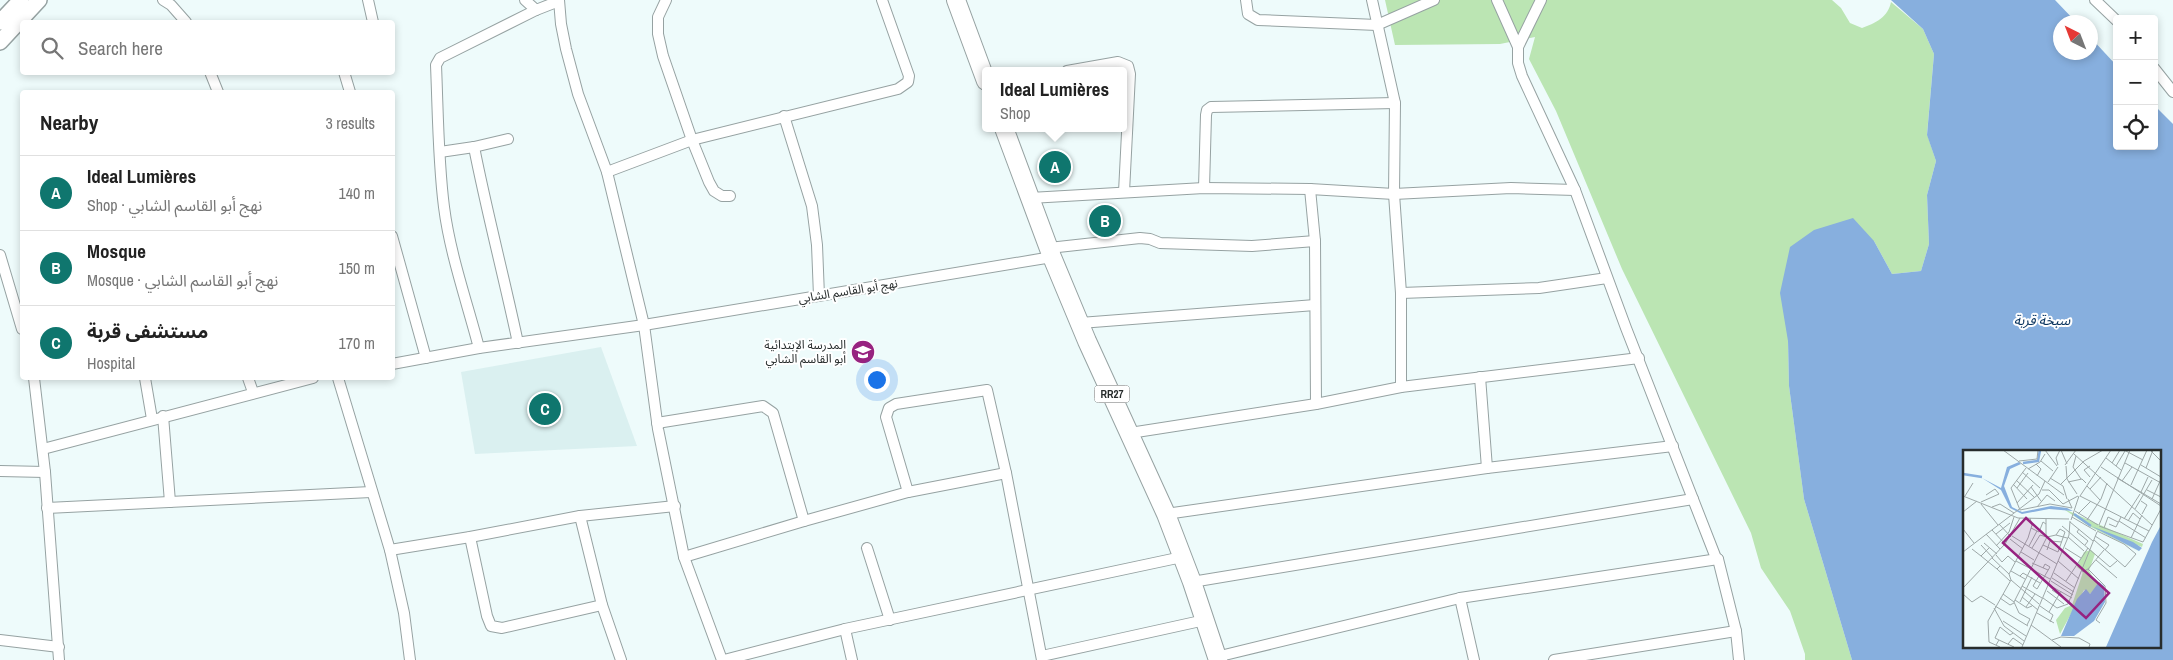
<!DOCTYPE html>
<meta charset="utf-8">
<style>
body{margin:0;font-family:"Archivo Narrow","Noto Sans Arabic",sans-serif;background:#f2f2f2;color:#222}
.controls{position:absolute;right:15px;top:15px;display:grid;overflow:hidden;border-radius:5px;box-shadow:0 2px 8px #0003}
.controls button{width:45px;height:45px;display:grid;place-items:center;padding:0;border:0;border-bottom:1px solid #e0e0e0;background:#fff;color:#222;font:25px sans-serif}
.compass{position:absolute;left:2053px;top:15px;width:45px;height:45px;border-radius:50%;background:#fff;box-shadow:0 2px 8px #0003;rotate:318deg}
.you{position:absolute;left:876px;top:379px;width:18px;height:18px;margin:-12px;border:4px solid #fff;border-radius:50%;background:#1a73e8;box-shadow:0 0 0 8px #1a73e833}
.badge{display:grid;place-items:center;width:32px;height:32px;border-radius:50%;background:#0f766e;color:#fff;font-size:16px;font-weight:700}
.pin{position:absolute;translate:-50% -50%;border:2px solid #fff;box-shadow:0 1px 5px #0006}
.popup{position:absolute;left:982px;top:67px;width:145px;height:65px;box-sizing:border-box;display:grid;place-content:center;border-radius:5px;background:#fff;filter:drop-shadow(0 1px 4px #0005);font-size:16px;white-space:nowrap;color:#767676}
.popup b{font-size:19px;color:#222}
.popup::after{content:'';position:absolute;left:50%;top:100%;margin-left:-10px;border:10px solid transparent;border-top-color:#fff}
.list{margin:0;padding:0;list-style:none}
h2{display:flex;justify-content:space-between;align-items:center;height:65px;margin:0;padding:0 20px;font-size:21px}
h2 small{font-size:16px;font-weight:400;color:#767676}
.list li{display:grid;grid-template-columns:32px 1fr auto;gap:15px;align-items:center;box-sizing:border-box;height:75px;padding:0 20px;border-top:1px solid #e0e0e0}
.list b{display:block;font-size:19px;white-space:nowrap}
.list p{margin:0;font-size:16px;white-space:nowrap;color:#767676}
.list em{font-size:16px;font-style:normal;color:#767676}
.icon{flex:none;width:28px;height:28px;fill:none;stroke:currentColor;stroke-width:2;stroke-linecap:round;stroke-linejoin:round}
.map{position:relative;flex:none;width:2173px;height:660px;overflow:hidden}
.search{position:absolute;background:#fff;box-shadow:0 2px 8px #0003;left:20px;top:20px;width:375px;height:55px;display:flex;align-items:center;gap:12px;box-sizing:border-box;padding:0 18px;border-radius:5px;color:#767676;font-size:19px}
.panel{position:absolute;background:#fff;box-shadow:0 2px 8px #0003;left:20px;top:90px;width:375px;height:290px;border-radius:5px}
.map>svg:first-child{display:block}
.built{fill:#daf0f0}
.green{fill:#bbe5b3}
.water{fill:#87afde;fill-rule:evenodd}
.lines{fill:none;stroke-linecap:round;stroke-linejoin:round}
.minor-casing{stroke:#96a2a2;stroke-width:12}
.secondary-casing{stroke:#96a2a2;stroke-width:18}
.trunk-casing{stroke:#96a2a2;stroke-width:20}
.minor{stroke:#fff;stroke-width:10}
.secondary{stroke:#fff;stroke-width:15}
.trunk{stroke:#fff;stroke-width:18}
.labels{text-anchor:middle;stroke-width:4;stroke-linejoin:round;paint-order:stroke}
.shield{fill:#fff;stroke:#686b6b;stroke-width:1}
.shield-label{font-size:11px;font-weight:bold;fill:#272c2c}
.street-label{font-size:12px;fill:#272c2c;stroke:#fff}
.poi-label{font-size:12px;fill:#272c2c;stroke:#fff;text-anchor:end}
.water-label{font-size:14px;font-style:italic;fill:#08335e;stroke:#fff}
.inset-river{fill:none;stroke:#87afde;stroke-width:2.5}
.inset-road{fill:none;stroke:#9ea8a8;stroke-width:1}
.view{fill:#972380;fill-opacity:0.15;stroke:#972380;stroke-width:2.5}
.inset-edge{fill:none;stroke:#272c2c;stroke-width:2.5}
</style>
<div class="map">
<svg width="2173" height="660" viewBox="0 0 2173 660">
<rect width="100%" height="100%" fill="#eefbfb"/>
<path class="built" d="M601,347l36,99 -162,8 -14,-82z"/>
<path class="green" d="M1385,0h447l9,8 9,15 12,5c14,-5 26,-11 29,-26l32,27 11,25 -7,80 9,27 -9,34 2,49 -8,27 -29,3 -18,-33 -86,100 1,45 15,113 48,161h-47v-6l-15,-43 -29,-43 -10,-35 -129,-264 -66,-158 -27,-52 6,-22 -35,7 -105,1z"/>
<path class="water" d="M1891,0h164l21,22h-16v30h30l1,-14 26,28v80h37v-41l19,19v536h-321l-48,-161 -15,-113 -1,-45 -8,-48 10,-46 24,-17 39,-12 21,23 18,33 29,-3 8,-27 -2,-49 9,-34 -9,-26 7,-81 -11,-25zM1964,451h195v195h-195z"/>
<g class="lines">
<g class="minor-casing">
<g id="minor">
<path d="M163,0l8,5 15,17"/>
<path d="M368,0l5,22"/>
<path d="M525,0l11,10"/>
<path d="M559,0l2,24 5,25 12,45 29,78 37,153 14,104 26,128 38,103"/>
<path d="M666,0l-8,17v17l5,22 29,84 17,42 5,9 8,5h8"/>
<path d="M1246,0l2,14 10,6 119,5 57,-25"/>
<path d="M1372,0l23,103 -1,91 7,99v94"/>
<path d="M1497,0l21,47v16l4,13 53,114 51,138 90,230 2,1 18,72 3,29"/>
<path d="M2095,0l22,21"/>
<path d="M1518,47l23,-47"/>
<path d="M2154,68l19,24"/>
<path d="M1067,71l51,-9 10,4 2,8 -6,118"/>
<path d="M210,72l8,20"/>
<path d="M344,72l6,20"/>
<path d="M784,116l28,90 5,39 2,51"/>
<path d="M474,147c13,66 30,130 44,196"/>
<path d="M440,152l34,-5 34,-8"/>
<path d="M607,172l85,-32 206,-51 10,-7 1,-6 -27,-76"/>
<path d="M1204,188l2,-73 1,-5 4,-3 184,-4"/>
<path d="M1310,189l5,52 1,163"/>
<path d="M1030,198l174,-10 106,1 84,5 117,-6 64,2"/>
<path d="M392,236l34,122"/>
<path d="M1049,248l91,-10 10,1 10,4 92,3 63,-5"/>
<path d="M0,255l22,74"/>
<path d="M1401,293l138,-5 68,-10"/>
<path d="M1080,323l235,-18"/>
<path d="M479,348c-12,-46 -29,-94 -35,-141 -6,-47 -6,-95 -8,-142l4,-7 96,-48 23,-9"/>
<path d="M392,364l87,-16 165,-23 408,-68"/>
<path d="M1480,377l7,91"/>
<path d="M34,378l11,94 14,188"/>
<path d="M145,378l7,41"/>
<path d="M248,378l5,14"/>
<path d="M338,378l52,172 14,63 6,47"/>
<path d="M163,416l7,86"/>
<path d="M657,423l106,-17 10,7 31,108"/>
<path d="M1130,433l186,-29 85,-17 238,-29"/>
<path d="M43,449l270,-71"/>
<path d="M0,471l45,1"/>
<path d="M908,492l-22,-75 3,-9 7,-4 91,-14 19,83 36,187"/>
<path d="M47,508l324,-16"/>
<path d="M1166,514l321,-46 186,-22"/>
<path d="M580,516l22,89 19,55"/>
<path d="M470,537l17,79 4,10 11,2 100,-23"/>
<path d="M867,548l23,72"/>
<path d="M390,550l80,-13 110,-21 95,-10"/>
<path d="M684,557l120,-36 104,-29 98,-19"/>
<path d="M1192,582l501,-83"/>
<path d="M1460,598l14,62"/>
<path d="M845,629l7,31"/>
<path d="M0,640l59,7"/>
<path d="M1042,656l163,-36"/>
<path d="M1216,657l244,-59 258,-39"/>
<path d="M724,660l121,-31 337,-72"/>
<path d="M1554,660l182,-29"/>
</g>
</g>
<g class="secondary-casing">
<g id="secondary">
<path d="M0,22l21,-22"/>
<path d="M0,42l39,-42"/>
</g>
</g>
<g class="trunk-casing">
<g id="trunk">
<path d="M956,0l30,81"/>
<path d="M1004,128l48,129 35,84 79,173 26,68 26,78"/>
</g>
</g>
<use href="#minor" class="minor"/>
<use href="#secondary" class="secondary"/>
<use href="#trunk" class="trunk"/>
</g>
<defs>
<g id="school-disc" transform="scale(1.25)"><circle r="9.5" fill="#972380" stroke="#fff"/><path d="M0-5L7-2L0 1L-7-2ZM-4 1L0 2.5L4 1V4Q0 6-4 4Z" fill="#fff"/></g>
</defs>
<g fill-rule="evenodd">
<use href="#school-disc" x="863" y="352"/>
</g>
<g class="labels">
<rect class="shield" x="1094.5" y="385.5" width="35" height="17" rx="4"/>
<g class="shield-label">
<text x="1112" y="398">RR27</text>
</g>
<g class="street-label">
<text transform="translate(848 291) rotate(-9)" y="4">نهج أبو القاسم الشابي</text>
</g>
<g class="poi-label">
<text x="846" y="349">المدرسة الإبتدائية<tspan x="846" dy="14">أبو القاسم الشابي</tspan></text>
</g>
<g class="water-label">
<text x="2042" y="325">سبخة قربة</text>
</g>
</g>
<g transform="translate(1963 450)">
<rect width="198" height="198" fill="#eefbfb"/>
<path d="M99,58l81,36 -1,3 -37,-14 35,19 -51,-26zM128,100l4,4 -6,17 9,14 -8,9 -6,-4 -24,44 -4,-14 9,-12 7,-3 11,-33 -6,-5 7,-15z" fill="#bbe5b3"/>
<path d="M56,12l2,2 -11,5 -6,17 8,21 10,5 29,-6 16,2 6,3 -24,-2 -27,5 -12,-6 -9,-18 -19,-12 19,10 6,-21zM128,76l42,16 9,6 -3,3zM197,77v120h-54l46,-105zM136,132l5,4 1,16 -11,19 -20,15h-13l16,-37 9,-10 4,5z" fill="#87afde"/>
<path class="inset-river" d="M60,13l15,-2 2,-11M0,24l19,3M111,64l17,12"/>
<path class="inset-road" d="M40,0l61,45M82,0l12,16M98,0l6,14M161,0l19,10M187,0l11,11M111,4l78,71M113,6l-3,11 8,12M143,8l15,12M56,11l18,-2 1,-9M78,11l12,10M149,13l8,-13M162,13l36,20M73,14l5,5 -4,7M95,15l-2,-7 4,-8M102,15l11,-15M178,15l20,12M103,16l1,13 10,15M127,16l-6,4 6,7M153,16l9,-15M138,17l60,39M63,18l-15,20 9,22 30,-6 22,4 -4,-9M183,18l7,-18M65,19l12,-7 5,-8M59,22l18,16M87,28l13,8 4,13M154,28l44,26M53,30l18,17M159,31l10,-14M85,32l10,-15M105,32l14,-3 4,4M50,34l14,15M98,34l23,-23 19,-11M168,35l16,-35M124,36l13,14M68,37l10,14M54,38l11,-15M127,39l11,-12M79,40h7l14,14 15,-8M184,40l14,7M178,42l7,-15M0,46l55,22 51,1M2,46l8,-13M117,46l69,35M117,46l31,-46M189,49l9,-20M178,51l6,4 -5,9M18,52l18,-8 -4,-5 -9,6M54,53l16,-18M18,54l17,21M29,57l8,-3 14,9M74,57l10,-12 8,6M172,59l17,-29M112,61l23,14M0,62l14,-11M115,64l13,-13M109,67l24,14M161,69l16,-25M108,70l8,-24M124,70l14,-21 6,-16M156,71l27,17M165,71l5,-8 7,6M107,72l23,19M36,74l12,13M146,74l7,3 5,-10M136,75l31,-75M99,76l48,41 7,-6M136,76l44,16 18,-33M68,78l8,4 4,-10 3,2M141,78l4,-11 10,5M0,79l11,14M116,79l-2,3 11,9 -3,4M29,80l13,14M134,81l27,13 12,10M23,84l14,15M33,84l14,-11M49,86l45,28M132,86l14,9 -4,5M83,87v-18M105,87l16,14M168,88l11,-23M47,89l13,10M131,90l31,27 11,-13M21,93l13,11M18,95l12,13M80,95l15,7 7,-20 -5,-3 -4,6M33,96l13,-14 5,-15M66,96l8,-15M69,98l8,-13 7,2M102,98l16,10M9,99l9,7 8,-8M84,100l3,-9 12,1M0,102l76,-58 6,-13M58,102l13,8M33,105l6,7 6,-6 7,6M18,106l16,13M29,108l17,16M133,110l21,18M53,111l34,18M95,111l21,18M69,113l16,7M37,116l-3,3 13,12M125,119l17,17 1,17 -10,17 4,3M48,121l14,8M119,122l6,-3 16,-19M91,123l21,15M57,126l3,-3 17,10M76,126l-6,10 4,3 13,-22 -5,-3 -2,4M89,128l22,14M48,130l28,24M88,131l22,14M103,131l22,-33M86,135l23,13M59,136l20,12M0,138l42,-44 15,-26M89,140l18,12M84,141l17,13M0,144l9,8 9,-6 14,9M40,144l11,8 5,11 11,6 -3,6M59,147l16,13M37,148l10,7 4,-2M80,148l14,10 11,-4 29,-72M52,150l12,8 5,-2M51,152l33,-65 9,-2 11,3M57,152l12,-25M32,156l33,20M77,156l13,9 -3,7M63,157l9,-13M31,158l10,18 20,15M86,162l12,-21M74,163l17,10M40,171l23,15M68,175l30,22M36,190l-4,-2 5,-11 10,8 3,-2M89,190l9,-3 18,1 11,6 -1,3M45,194l5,-6 10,7M33,195l3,-5 15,7M37,197l-11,-5 -1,-21 23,-41 -2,-6 19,-36 4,-13 -2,-7M59,197l47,-112 1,-14"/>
<path class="view" d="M63,68l83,75 -23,25 -83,-75z"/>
<rect width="198" height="198" class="inset-edge"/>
</g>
</svg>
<div class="controls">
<button>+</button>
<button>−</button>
<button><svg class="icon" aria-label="locate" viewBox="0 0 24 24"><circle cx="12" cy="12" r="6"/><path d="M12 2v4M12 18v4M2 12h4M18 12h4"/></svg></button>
</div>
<svg class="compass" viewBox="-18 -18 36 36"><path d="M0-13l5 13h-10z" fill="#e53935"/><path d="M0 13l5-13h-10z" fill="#767676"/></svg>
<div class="you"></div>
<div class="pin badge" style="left:1055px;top:167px">A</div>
<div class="popup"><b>Ideal Lumières</b>Shop</div>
<div class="pin badge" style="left:1105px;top:221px">B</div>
<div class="pin badge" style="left:545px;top:409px">C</div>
<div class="search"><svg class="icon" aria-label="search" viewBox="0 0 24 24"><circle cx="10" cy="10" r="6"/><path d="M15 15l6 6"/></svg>Search here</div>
<section class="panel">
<h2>Nearby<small>3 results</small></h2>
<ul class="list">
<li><span class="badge">A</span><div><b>Ideal Lumières</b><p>Shop · نهج أبو القاسم الشابي</p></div><em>140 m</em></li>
<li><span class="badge">B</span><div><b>Mosque</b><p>Mosque · نهج أبو القاسم الشابي</p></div><em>150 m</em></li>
<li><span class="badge">C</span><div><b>مستشفى قربة</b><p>Hospital</p></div><em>170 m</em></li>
</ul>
</section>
</div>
